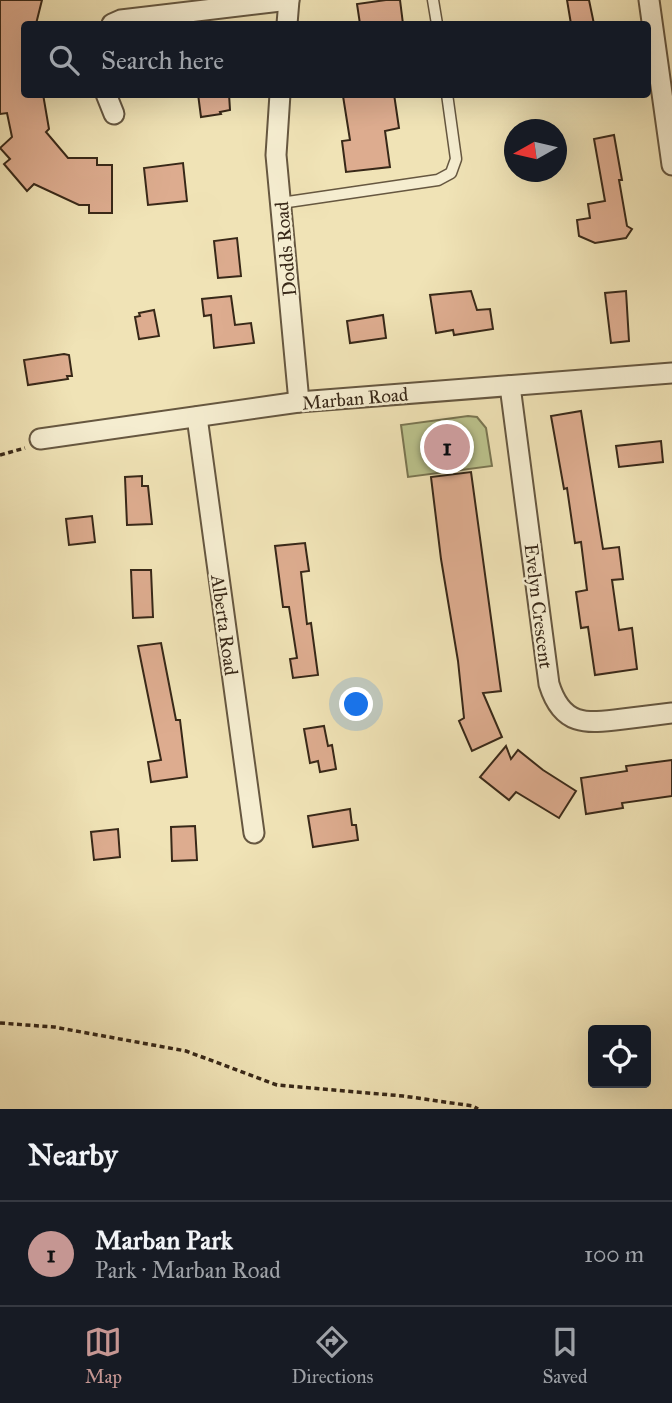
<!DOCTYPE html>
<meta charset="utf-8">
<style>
body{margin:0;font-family:"IM FELL Great Primer",serif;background:#20242c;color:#f1f3f6}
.controls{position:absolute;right:21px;bottom:21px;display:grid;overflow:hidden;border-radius:7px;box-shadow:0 7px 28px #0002}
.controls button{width:63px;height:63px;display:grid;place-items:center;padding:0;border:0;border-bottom:2px solid #363941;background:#171b24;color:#f1f3f6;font:35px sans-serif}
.compass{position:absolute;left:504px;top:119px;width:63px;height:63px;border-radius:50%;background:#171b24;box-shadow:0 7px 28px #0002;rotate:262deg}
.you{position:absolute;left:357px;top:705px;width:24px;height:24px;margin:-18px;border:5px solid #fff;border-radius:50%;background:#1a73e8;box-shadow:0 0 0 10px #1a73e833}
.badge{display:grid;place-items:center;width:46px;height:46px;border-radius:50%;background:#c59692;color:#111;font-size:23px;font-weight:700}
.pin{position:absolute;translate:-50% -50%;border:4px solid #fff;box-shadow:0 2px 7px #0006}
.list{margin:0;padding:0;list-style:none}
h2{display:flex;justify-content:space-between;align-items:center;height:91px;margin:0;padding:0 28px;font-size:30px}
h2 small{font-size:23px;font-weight:400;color:#9ea1a6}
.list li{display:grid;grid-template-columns:46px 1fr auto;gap:21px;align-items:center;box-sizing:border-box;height:105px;padding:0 28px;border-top:2px solid #363941}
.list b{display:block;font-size:26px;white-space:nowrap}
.list p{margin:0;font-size:23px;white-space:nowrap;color:#9ea1a6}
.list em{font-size:23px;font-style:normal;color:#9ea1a6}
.icon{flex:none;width:38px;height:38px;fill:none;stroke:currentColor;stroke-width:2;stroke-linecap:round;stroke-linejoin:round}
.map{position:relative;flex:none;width:672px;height:1109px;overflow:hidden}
.search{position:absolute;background:#171b24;box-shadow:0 7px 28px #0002;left:21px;right:21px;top:21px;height:77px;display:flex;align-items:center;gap:18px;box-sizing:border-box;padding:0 24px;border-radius:7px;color:#9ea1a6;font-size:26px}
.sheet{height:196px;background:#171b24}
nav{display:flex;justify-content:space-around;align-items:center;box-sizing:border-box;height:98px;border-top:2px solid #363941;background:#171b24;font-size:19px;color:#9ea1a6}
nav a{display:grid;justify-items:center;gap:4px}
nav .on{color:#c59692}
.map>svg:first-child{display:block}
.green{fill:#bbc38d;stroke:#7a7652;stroke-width:2}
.building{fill:#ddac8f;stroke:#382818;stroke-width:2}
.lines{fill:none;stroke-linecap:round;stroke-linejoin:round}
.service-casing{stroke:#665740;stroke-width:13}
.minor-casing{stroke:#665740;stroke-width:23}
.path{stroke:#382818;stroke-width:3.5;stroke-dasharray:5 3.5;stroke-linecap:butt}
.service{stroke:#f5edd0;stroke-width:10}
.minor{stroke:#f5edd0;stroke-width:19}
.labels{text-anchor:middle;stroke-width:5;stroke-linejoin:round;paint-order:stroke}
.street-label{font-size:19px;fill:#382818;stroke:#f5edd0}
</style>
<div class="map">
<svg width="672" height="1109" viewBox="0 0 672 1109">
<rect width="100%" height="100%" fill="#f0e3b6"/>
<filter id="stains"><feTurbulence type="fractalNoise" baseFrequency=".00286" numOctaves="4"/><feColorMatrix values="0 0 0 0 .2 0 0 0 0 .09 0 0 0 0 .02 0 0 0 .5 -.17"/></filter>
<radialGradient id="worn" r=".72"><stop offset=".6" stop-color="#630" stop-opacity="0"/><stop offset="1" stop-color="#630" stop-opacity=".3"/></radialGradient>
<path class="green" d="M468,416l9,1 9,11 6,38 -84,11 -7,-52z"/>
<g class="building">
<path d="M0,0h42l-6,24h-12v70h19l6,35 -3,3 22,26h29v7h15v48h-23v-8h-10l-45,-21 -7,7 -23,-27 6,-5 -10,-11 12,-11 -5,-24 -7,1z"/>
<path d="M386,0h14l3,24h-43l-3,-20z"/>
<path d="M567,0h22l5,24h-23z"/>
<path d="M198,94h31l1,16 -10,2 1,2 -20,3z"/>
<path d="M355,94h39l5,34 -14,3 5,36 -44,5 -4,-31 8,-1 -7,-44z"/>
<path d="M614,135l8,45h-3l8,46 5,3 -6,9 -31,5 -16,-7 -2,-16 13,-2 -2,-14 17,-3 -11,-62z"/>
<path d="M183,163l4,38 -39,4 -4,-37z"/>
<path d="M237,238l4,38 -23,2 -4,-37z"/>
<path d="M471,291l6,19 13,-1 3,20 -39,6 -1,-5 -17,3 -6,-38z"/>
<path d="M626,291l3,50 -18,2 -6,-50z"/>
<path d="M231,296l4,29 16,-2 3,20 -40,5 -3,-33 -7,1 -2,-17z"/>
<path d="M154,310l5,26 -20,3 -4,-22 5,-1 -1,-3z"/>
<path d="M383,315l3,23 -36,5 -3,-22z"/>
<path d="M64,354l5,1 3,21h-5l1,3 -40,6 -4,-25z"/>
<path d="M581,411l22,138 16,-2 4,32 -11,1 7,50 13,-2 5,41 -42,6 -7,-48 -7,1 -5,-36 11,-2 -6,-48 -6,1 -8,-55 -3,1 -13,-73z"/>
<path d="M661,441l2,21 -44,5 -3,-21z"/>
<path d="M471,472l30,219 -18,2 19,44 -30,14 -13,-30 5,-3 -6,-57 -17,-102 -10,-82z"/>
<path d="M142,476v10h6l4,38 -25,1 -2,-48z"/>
<path d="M92,516l3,26 -26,3 -3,-26z"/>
<path d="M305,543l4,28 -8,1 6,52 4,-1 7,52 -25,3 -3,-19 7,-1 -8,-51h-6l-8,-61z"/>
<path d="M131,570h20l2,47 -20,1z"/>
<path d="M161,643l15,77h4l7,57 -36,5 -3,-20 13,-2 -23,-114z"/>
<path d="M324,726l4,20 4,-1 4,24 -16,3 -2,-11 -8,2 -6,-34z"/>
<path d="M506,746l5,13 7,-9 25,20 33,21 -17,27 -43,-26 -7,8 -29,-23z"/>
<path d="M672,760v36l-50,7 1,5 -37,6 -5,-36 46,-7 -1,-5z"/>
<path d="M350,809l2,16h4l2,15 -45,7 -5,-31z"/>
<path d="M195,826l2,34 -25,1 -1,-34z"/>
<path d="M118,829l2,28 -26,3 -3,-28z"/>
</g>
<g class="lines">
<g class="service-casing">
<g id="service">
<path d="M433,0l4,24"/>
<path d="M281,203l157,-23 13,-7 5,-14 -9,-65"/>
</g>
</g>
<g class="minor-casing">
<g id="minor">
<path d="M649,0l23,165"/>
<path d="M112,24l9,-4 168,-20"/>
<path d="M287,24l2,-24"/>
<path d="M106,94l8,20"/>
<path d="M280,94l-4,61 23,247"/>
<path d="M510,386l39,298c13,42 36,40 74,35 16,-2 33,-4 49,-6"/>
<path d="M197,417l57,416"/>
<path d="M40,439l259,-37 373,-29"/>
</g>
</g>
<g class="path">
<path d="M0,455l25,-7"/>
<path d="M0,1023l54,4 132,24 91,34 126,11 70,10 5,3"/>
</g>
<use href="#service" class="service"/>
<use href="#minor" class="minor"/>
</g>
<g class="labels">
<g class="street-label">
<text transform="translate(285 249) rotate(-95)" y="7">Dodds Road</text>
<text transform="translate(355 398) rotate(-5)" y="7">Marban Road</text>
<text transform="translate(539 606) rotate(83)" y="7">Evelyn Crescent</text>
<text transform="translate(225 625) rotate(82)" y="7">Alberta Road</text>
</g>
</g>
<rect width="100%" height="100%" filter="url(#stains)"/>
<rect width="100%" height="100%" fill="url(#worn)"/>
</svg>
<div class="controls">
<button><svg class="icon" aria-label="locate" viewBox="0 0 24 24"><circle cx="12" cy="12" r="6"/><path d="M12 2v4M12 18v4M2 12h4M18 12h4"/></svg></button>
</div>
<svg class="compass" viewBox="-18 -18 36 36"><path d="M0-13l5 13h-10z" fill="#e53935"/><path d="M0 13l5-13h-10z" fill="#9ea1a6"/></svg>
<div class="you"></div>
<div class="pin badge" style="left:447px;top:447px">1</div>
<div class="search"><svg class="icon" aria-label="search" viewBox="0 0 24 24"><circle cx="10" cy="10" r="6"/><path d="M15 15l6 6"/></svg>Search here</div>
</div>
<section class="sheet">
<h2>Nearby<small></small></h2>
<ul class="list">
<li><span class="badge">1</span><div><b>Marban Park</b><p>Park · Marban Road</p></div><em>100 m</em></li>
</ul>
</section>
<nav>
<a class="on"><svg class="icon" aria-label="map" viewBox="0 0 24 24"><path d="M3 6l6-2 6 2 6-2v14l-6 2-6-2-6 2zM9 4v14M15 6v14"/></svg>Map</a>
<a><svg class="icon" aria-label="directions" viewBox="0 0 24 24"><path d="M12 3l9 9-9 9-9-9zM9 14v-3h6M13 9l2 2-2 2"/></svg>Directions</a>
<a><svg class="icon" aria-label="saved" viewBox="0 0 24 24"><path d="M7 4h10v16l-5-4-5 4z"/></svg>Saved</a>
</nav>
